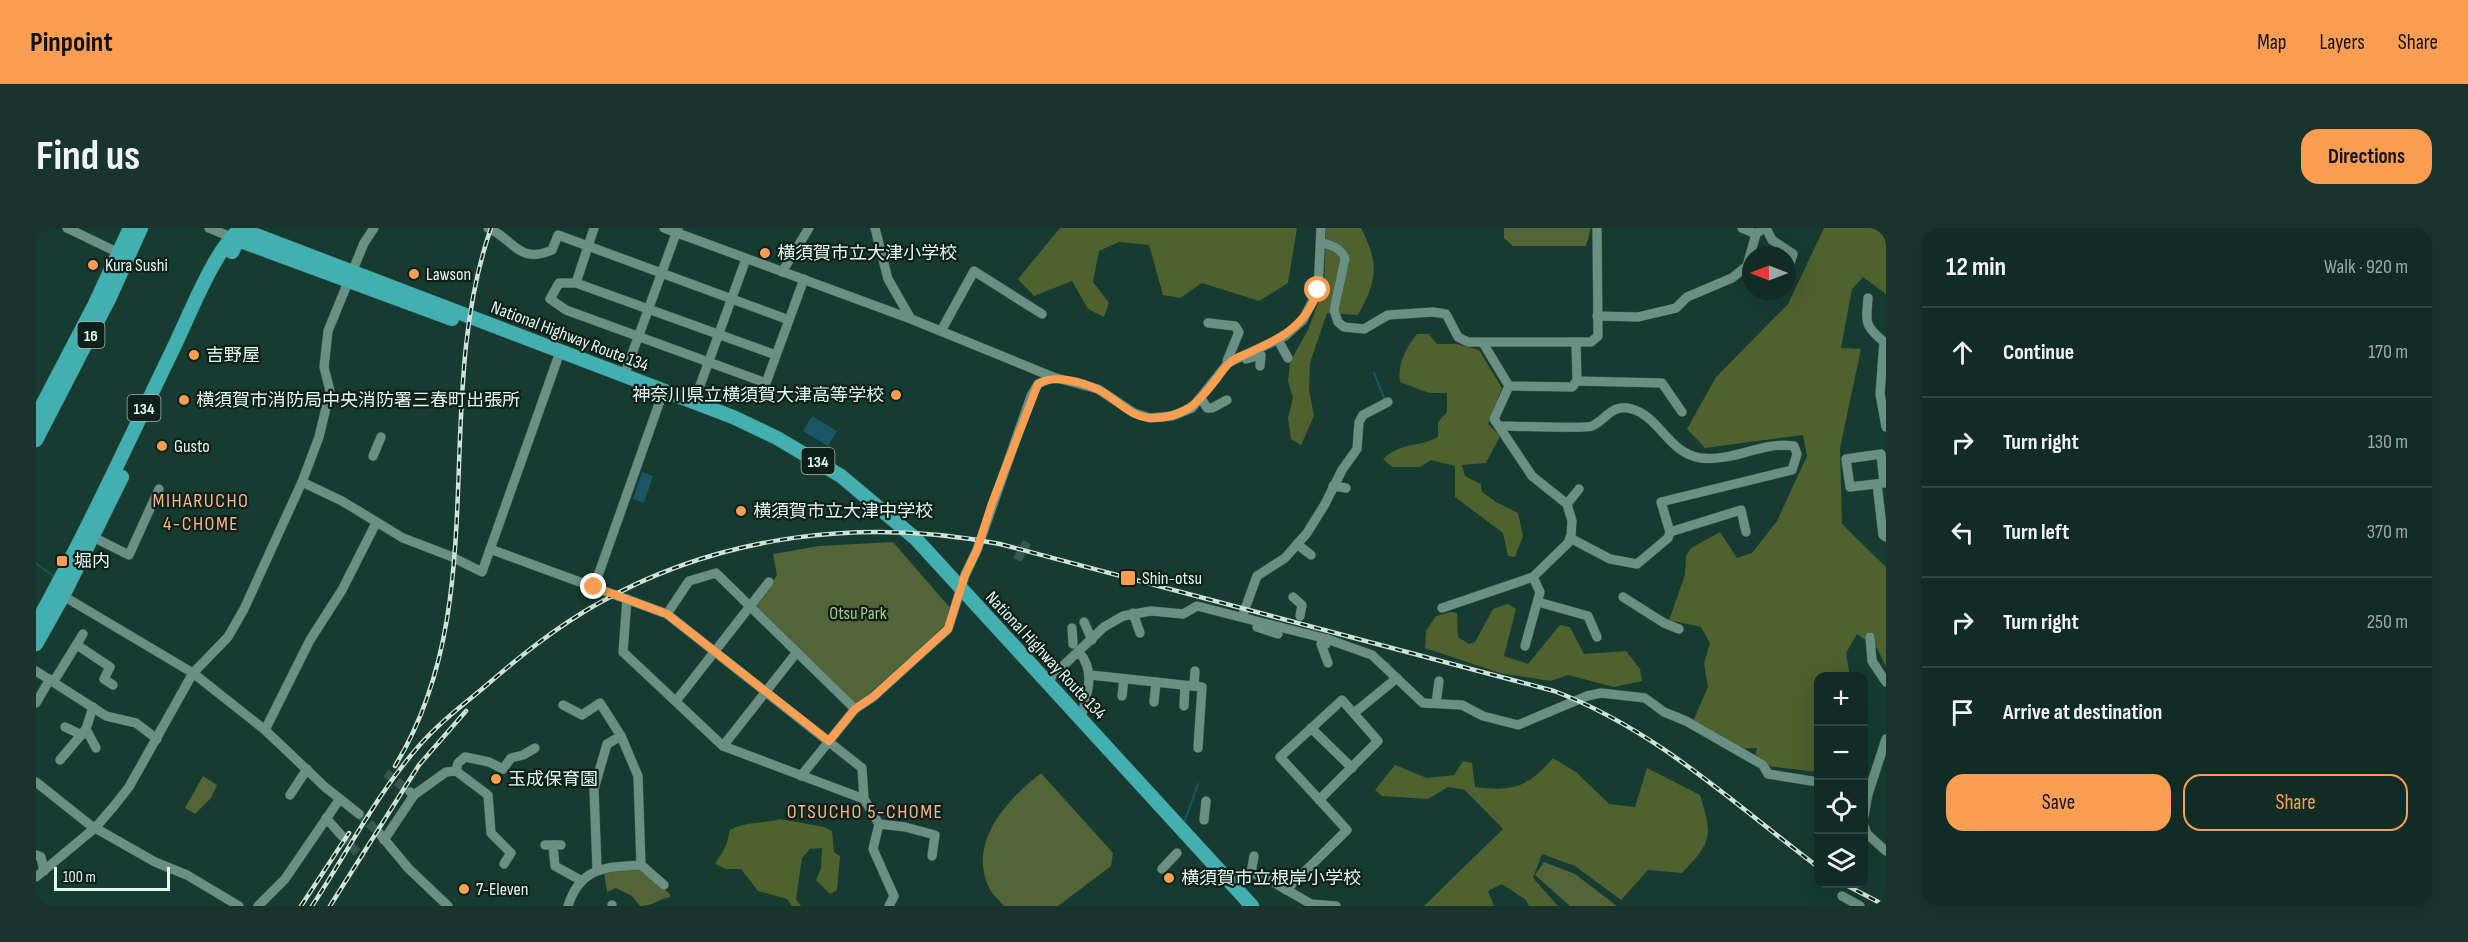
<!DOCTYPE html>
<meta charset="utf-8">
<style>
body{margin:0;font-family:"Sofia Sans Condensed","Noto Sans JP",sans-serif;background:#19342d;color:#f1f3f6}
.controls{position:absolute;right:18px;bottom:18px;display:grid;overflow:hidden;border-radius:12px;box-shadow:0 6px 24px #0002}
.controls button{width:54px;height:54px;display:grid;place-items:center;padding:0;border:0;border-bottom:2px solid #304842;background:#102c25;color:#f1f3f6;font:30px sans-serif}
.compass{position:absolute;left:1706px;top:18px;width:54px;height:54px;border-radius:50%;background:#102c25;box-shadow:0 6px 24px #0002;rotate:270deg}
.scale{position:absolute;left:18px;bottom:15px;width:116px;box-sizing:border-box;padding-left:6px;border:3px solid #e2f7ef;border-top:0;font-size:16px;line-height:21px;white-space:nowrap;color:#e2f7ef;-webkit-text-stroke:4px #0f1f1a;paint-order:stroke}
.stop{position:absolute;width:18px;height:18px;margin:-14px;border:4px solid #fb9e52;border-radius:50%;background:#fff}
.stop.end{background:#fb9e52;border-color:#fff;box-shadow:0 2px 6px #0008}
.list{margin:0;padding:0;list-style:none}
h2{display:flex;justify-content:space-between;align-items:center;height:78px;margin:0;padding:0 24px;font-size:26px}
h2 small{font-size:20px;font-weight:400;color:#9ca7a7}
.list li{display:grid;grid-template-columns:39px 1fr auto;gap:18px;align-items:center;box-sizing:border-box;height:90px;padding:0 24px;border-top:2px solid #304842}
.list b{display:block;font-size:22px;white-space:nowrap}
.list em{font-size:20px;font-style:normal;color:#9ca7a7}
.actions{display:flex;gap:12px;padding:18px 24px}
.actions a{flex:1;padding:14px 0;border:2px solid #fb9e52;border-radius:18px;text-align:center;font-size:21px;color:#fb9e52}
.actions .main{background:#fb9e52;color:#111}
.icon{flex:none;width:33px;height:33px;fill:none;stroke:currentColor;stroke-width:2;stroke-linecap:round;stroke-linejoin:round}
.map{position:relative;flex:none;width:1850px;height:678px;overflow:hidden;border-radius:18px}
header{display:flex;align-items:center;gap:36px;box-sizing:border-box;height:84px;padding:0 30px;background:#fb9e52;color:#111}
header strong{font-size:28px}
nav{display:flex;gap:33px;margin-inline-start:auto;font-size:21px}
.intro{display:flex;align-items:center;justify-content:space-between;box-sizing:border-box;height:144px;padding:0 36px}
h1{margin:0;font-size:42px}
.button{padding:15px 27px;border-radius:18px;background:#fb9e52;color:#111;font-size:21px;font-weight:700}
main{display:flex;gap:36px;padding:0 36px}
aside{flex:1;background:#102c25;border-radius:18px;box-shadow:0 6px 24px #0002}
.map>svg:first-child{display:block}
.green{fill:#536437}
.forest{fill:#4e612e}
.water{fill:#1b5563}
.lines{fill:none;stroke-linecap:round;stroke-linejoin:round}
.stream{stroke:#1b5563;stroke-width:2}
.minor-tunnel{stroke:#35574e;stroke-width:9;stroke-dasharray:9 4.5;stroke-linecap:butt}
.minor-casing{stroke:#3b5951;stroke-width:10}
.highway-casing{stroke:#3b5951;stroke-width:15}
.minor{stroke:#6a9083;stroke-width:9}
.highway{stroke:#42b0b0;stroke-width:14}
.rail-casing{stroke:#cce2da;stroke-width:4.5}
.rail{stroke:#0f1f1a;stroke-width:2;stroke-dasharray:7;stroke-linecap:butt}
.route{stroke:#fb9e52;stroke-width:8}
.poi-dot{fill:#fb9e52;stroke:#0f1f1a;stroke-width:2}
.labels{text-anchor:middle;stroke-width:4.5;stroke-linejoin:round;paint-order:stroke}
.shield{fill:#0f1f1a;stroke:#a3b6af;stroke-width:1.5}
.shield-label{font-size:16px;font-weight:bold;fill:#e2f7ef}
.poi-label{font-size:18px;fill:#e2f7ef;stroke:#0f1f1a;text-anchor:start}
.street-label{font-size:18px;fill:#e2f7ef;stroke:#0f1f1a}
.park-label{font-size:18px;fill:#adcc7e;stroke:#0f1f1a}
.neighbourhood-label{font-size:20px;letter-spacing:1.5px;fill:#f8b685;stroke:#0f1f1a}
</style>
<header>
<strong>Pinpoint</strong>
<nav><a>Map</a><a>Layers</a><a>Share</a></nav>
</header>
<div class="intro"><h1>Find us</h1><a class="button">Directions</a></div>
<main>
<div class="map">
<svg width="1850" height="678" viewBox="0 0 1850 678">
<rect width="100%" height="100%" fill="#163b31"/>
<g class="green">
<path d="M1468,0h87l-5,18h-73l-9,-8z"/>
<path d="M857,314l58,67 -7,18 -90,80 -98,-100 21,-32 -4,-21 46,-8z"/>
<path d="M1005,545l72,80 -2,13 -53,40h-54c-4,-5 -12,-12 -15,-18 -22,-46 19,-89 52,-115z"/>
<path d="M167,548l14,9 -6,13 -16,16 -10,-6z"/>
<path d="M1508,634l31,12 42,32h-47l-35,-31z"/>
<path d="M605,641l29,25v3c-12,2 -17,9 -30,9l-8,-10 -16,-8 -9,4 -3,-21z"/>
</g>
<g class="forest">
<path d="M1024,0h237l-9,55 -29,18 -57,-18 -22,15 -17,-3 -14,-50 -30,-3 -20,9 -6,31 16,21 -5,14 -16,-8 -16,-28 -38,15 -16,-17z"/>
<path d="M1290,0h35c19,37 16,52 -3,87l-31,-2 -17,50 -1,26 5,27 -13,29 -10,-6 -3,-21 5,-20 -5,-17 2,-19 18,-32 16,-43z"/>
<path d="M1788,0h62v66l-23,-17 -11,12 -11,59 20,1 -21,99 2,76 44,43v100l-9,-19 -20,-14 -11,19 4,23h-32l-1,96 -64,-8 4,-16 -20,1 -44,-28 15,-34 -4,-24 6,-20 -9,-16 -32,-7 16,-45 1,-19 5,-8 29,-16 17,26 15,-5 25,-32 30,-65 -4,-21 -98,13 -18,-19 29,-52 72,-73z"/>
<path d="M1381,106h12l8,10h20l22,6 23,38 -14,36 12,12 -14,27 -24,2 3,11 16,8 1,8 14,10 22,11 5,23 -8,21 -7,-1 -5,-23 -48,-36v-31l-24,-6 -11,7h-28l-9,-8c22,-19 33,-10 55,-22v-15l9,-10v-19h-18l-29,-11c-3,-17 6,-35 17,-48z"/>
<path d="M1472,376l8,5 -12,47 24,8 32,-39 10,2 14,27 42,-3 14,18 2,12 -28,6 -46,-12 -18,6 -50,-8 -75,-25 1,-17 10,-15 15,-4 6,1 1,24 11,7 6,-2 18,-33z"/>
<path d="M1517,530l23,14 33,32 26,3 12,-39 53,27c13,41 12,47 -18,78l-34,-3 -27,30 -46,-34 -33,-12 -9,24 25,28h-29l-3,-6 -24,-16 -14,7 6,15h-70l79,-77 -38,-39 -17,-3 -20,12 -46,-3 -7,-6 20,-25 32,13 27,-3 9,-14 9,2 3,24c38,5 53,0 78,-29z"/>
<path d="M744,591l44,8 8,4 2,21 6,4 -3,34 -7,4 -14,-14 5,-12 1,-20 -12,1 -8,9 -6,41 5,7h-9l-5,-7 -29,-8 -17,-22h-15l-11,-5 11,-18 4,-16c15,-9 33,-6 50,-11z"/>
</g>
<g class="water">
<path d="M776,188l25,15 -9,15 -25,-15z"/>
<path d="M606,244l11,4 -9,27 -11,-4z"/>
</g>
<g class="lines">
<g class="stream">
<path d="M1338,145l11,27"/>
<path d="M0,335l17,13"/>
<path d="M1350,434l4,2"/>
<path d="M1149,592l13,-36"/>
</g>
<g class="minor-tunnel">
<path d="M981,332l10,-18"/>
<path d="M350,545l24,19"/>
<path d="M323,586l20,19"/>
<path d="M306,608l21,23"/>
</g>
<g class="minor-casing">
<g id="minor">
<path d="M31,0l52,25"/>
<path d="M173,0l27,11"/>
<path d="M452,0c25,10 30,37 64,22l6,-15 231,85"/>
<path d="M628,0l247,91 142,58 45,12 36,24 16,5 22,-2 20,-8 36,-45 57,-27 18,-16 15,-30 3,-62"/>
<path d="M839,0l13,51 23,40"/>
<path d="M1706,0l14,6"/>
<path d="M1730,0l6,12 21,14 -6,18"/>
<path d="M1285,15c10,2 21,5 24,16l-11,51 4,12 6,5 20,2 24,-14 45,-3 13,2 12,23 10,5h123l7,-6 -1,-108"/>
<path d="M746,44l27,-44"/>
<path d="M540,55l18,-55"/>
<path d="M1832,70c-2,25 -4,27 16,44l-4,52 6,33"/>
<path d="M1561,88l41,1 38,-9 11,-11 45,-19 15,-12 9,-32 8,-6"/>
<path d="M1172,95l27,3 4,6 -12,29 1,2"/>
<path d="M905,103l33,-60 68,43"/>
<path d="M1242,112l10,18"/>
<path d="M1447,115l26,43 63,1 5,-6 -1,-39"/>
<path d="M740,127l-200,-72h-17l-9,16 16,11 200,73 38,-104"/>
<path d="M1210,131l15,-4 -1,11"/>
<path d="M588,148l54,-148"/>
<path d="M1541,153l85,2 20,29"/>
<path d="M1165,170l6,10h5l15,-8"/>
<path d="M658,174l52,-143"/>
<path d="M1465,198c14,0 84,3 91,0 15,-7 20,-23 40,-17 28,8 37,45 69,49 32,4 62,-17 93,-12l3,8 -5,16 -131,32 9,30 -2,6 -31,26 -27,-5 -40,-21"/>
<path d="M337,228l8,-19"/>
<path d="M266,254l40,19 61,37 47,18 32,16 78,-220"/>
<path d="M1848,255l-3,-29 -35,5 4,28 34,-4h2"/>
<path d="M1841,256l6,51 3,2"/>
<path d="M1297,258l13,2"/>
<path d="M1531,276l12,-15"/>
<path d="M1634,304l71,-22 5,22"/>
<path d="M57,309l36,18 30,-66"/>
<path d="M1261,316l14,11"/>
<path d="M454,321l177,65 195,154 2,31 15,25 -6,25 21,47 -5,10"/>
<path d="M558,359l67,-189"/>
<path d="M24,366l133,79 72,57 60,57 34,27"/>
<path d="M1257,369l9,8 -2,11"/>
<path d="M1587,369l41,26 15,6"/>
<path d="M591,371l-4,53 100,94 141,53"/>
<path d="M1502,374l50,14 9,21"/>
<path d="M1406,380l91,-31 35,-34 3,-8 1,-14 -5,-17 -35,-28 -38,-57 15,-33"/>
<path d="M1097,385l7,20"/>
<path d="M631,386l22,-33 27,-8 139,136"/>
<path d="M1206,389l15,-41 28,-18 22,-25 18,-29 17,-34 15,-21 2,-27 4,-7 25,-13"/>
<path d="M1048,394l8,18"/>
<path d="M1221,399l21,7"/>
<path d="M1036,400l1,16"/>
<path d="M1834,409l2,24 14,21"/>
<path d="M1291,411l-1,5h-5l7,19"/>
<path d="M41,417l33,22 -6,12 9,6"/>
<path d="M1489,418l15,-54 -7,-15"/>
<path d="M1043,424c18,21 7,43 2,67"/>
<path d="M0,443l70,45 30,7 21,16"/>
<path d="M1054,447l112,12 -4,61"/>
<path d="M18,453l29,-47"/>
<path d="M1010,454l58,-55 19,-11 28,-5 32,3 14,-8 130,33 45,16 51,48 39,2 21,11 35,9 69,-29 14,-3 44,5 19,14 22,9 77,44 5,9 50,8"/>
<path d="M1158,458l1,-15"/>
<path d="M1086,468l2,-17"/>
<path d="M640,473l93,-119"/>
<path d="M1118,474l2,-20"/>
<path d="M0,475l14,-24"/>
<path d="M1400,475l3,-22"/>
<path d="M527,477l19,10 18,-12 21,33 17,40 3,89"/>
<path d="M1148,478l1,-20"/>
<path d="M1318,485l43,-35"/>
<path d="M29,499l17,8"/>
<path d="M1275,500l41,40"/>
<path d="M50,501l10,19"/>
<path d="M229,502l45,-90 32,-50 34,-67"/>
<path d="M687,518l74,-94"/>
<path d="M24,532l26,-31 7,-22"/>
<path d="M420,543l2,-8 7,-6 24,5 14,7 8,-11 12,-3 12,-7"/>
<path d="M765,548l54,-67 18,-12 75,-68 17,-54 12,-25 54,-154 7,-12 15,-7"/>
<path d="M0,554l54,43 65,37 32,13 52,31"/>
<path d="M1828,564l4,2 -4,22"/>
<path d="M1832,566l18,-55"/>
<path d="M254,567l17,-26"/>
<path d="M378,567l32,-23 10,-1 32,24 3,38 20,20 -7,11"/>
<path d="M290,590l16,18"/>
<path d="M1168,592l2,-19"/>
<path d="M843,596l26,3 30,8 -3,21"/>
<path d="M1828,598l3,8 19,17"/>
<path d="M343,605l30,36 39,37"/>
<path d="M348,612l30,-45 -4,-3"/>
<path d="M509,617h16"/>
<path d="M517,617l2,21 27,15"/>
<path d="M0,627l5,2 3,14"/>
<path d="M561,641l-3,-80 13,-45 14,-8"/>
<path d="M1126,641l15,-16"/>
<path d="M1215,645l3,-17"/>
<path d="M1187,647l28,-2 15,5 45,26 25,2"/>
<path d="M0,649l60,-50 18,-21 15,-19 64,-114 35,-36 16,-28 58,-127 17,-45 11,-46 -6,-24 4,-36 36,-88 10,-15"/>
<path d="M1250,662l61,-60 -67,-73 62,-57 36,41 -59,59"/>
<path d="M1806,668l18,10"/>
<path d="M222,678l27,-27 54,-79"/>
<path d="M532,678c12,-39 38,-39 73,-41l23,20"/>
<path d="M576,678v-1"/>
</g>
</g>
<g class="highway-casing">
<g id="highway">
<path d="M196,24l6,-12 214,79"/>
<path d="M0,189l59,-113 35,-76"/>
<path d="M0,212l74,-143 31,-69"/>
<path d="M0,396c50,-90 93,-184 138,-277 16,-33 40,-96 66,-118l493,188 44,21 64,38 75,63 336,367"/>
<path d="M0,416l27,-48 59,-119"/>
</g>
</g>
<use href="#minor" class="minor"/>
<use href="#highway" class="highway"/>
<g class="rail-casing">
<g id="rail">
<path d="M359,538c100,-164 35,-363 96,-538"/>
<path d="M1808,656l42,22"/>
<path d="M265,678l48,-73"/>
<path d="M276,678c35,-53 64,-111 106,-159 19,-22 42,-40 64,-58 37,-32 74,-62 117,-86 121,-68 265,-86 401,-59l554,147c101,38 179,112 264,176"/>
<path d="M294,678l89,-141 47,-54"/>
</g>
</g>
<use href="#rail" class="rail"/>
</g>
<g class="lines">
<path class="route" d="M558,359l73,27 162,127 26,-32 18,-12 75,-68 17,-54 12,-25 15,-47 46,-119c16,-10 45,-2 61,6 18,9 32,28 52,28 35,0 48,-16 67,-41 6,-8 10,-15 19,-19 36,-16 68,-28 81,-68"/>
</g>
<g class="poi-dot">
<circle cx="729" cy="25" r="6"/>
<circle cx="57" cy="37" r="6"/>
<circle cx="378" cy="46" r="6"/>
<circle cx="158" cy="127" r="6"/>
<circle cx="860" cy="167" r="6"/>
<circle cx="148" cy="172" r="6"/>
<circle cx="126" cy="218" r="6"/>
<circle cx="705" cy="283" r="6"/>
<rect x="20" y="327" width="12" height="12" rx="3"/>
<rect x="1084" y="342" width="16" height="16" rx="3"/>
<circle cx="460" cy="551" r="6"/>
<circle cx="1133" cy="650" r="6"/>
<circle cx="428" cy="661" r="6"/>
</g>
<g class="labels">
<g class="shield">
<rect x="41.5" y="94" width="27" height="26" rx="4.5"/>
<rect x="91.5" y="167" width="33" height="26" rx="4.5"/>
<rect x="765.5" y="220" width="33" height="26" rx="4.5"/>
</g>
<g class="shield-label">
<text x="55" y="113">16</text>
<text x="108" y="186">134</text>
<text x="782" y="239">134</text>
</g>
<g class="poi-label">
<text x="741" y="31">横須賀市立大津小学校</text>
<text x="69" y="43">Kura Sushi</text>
<text x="390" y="52">Lawson</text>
<text x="170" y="133">吉野屋</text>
<text x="848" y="173" text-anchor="end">神奈川県立横須賀大津高等学校</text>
<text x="160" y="178">横須賀市消防局中央消防署三春町出張所</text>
<text x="138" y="224">Gusto</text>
<text x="717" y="289">横須賀市立大津中学校</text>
<text x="38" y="339">堀内</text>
<text x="1106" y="356">Shin-otsu</text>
<text x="472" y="557">玉成保育園</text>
<text x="1145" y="656">横須賀市立根岸小学校</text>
<text x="440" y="667">7-Eleven</text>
</g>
<g class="street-label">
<text transform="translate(534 108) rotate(21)" y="6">National Highway Route 134</text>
<text transform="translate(1010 427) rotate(47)" y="6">National Highway Route 134</text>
</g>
<g class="park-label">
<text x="822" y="391">Otsu Park</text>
</g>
<g class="neighbourhood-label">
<text x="165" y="279">MIHARUCHO<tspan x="165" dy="23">4-CHOME</tspan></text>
<text x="829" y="590">OTSUCHO 5-CHOME</text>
</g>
</g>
</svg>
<div class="controls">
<button>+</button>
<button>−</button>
<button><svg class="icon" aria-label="locate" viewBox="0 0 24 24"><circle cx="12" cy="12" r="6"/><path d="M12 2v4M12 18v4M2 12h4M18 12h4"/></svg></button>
<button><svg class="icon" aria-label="layers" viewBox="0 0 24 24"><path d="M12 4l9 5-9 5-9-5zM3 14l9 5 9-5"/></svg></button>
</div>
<svg class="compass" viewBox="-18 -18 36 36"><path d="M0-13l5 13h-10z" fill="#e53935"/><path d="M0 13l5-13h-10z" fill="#9ca7a7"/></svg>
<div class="scale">100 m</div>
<div class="stop" style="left:1282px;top:62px"></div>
<div class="stop end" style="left:558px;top:359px"></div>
</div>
<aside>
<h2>12 min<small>Walk · 920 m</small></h2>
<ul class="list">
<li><svg class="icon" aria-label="ahead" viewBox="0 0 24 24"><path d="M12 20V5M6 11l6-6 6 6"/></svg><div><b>Continue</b></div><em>170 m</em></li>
<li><svg class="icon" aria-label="right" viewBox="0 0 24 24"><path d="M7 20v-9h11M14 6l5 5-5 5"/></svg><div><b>Turn right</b></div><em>130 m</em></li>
<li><svg class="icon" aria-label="left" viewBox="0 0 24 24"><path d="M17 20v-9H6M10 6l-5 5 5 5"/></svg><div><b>Turn left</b></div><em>370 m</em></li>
<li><svg class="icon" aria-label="right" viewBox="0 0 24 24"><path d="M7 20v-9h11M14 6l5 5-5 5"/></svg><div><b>Turn right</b></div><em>250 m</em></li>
<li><svg class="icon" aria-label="arrive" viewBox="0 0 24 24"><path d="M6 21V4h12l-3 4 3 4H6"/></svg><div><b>Arrive at destination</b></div></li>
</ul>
<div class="actions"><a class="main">Save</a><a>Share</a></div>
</aside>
</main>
